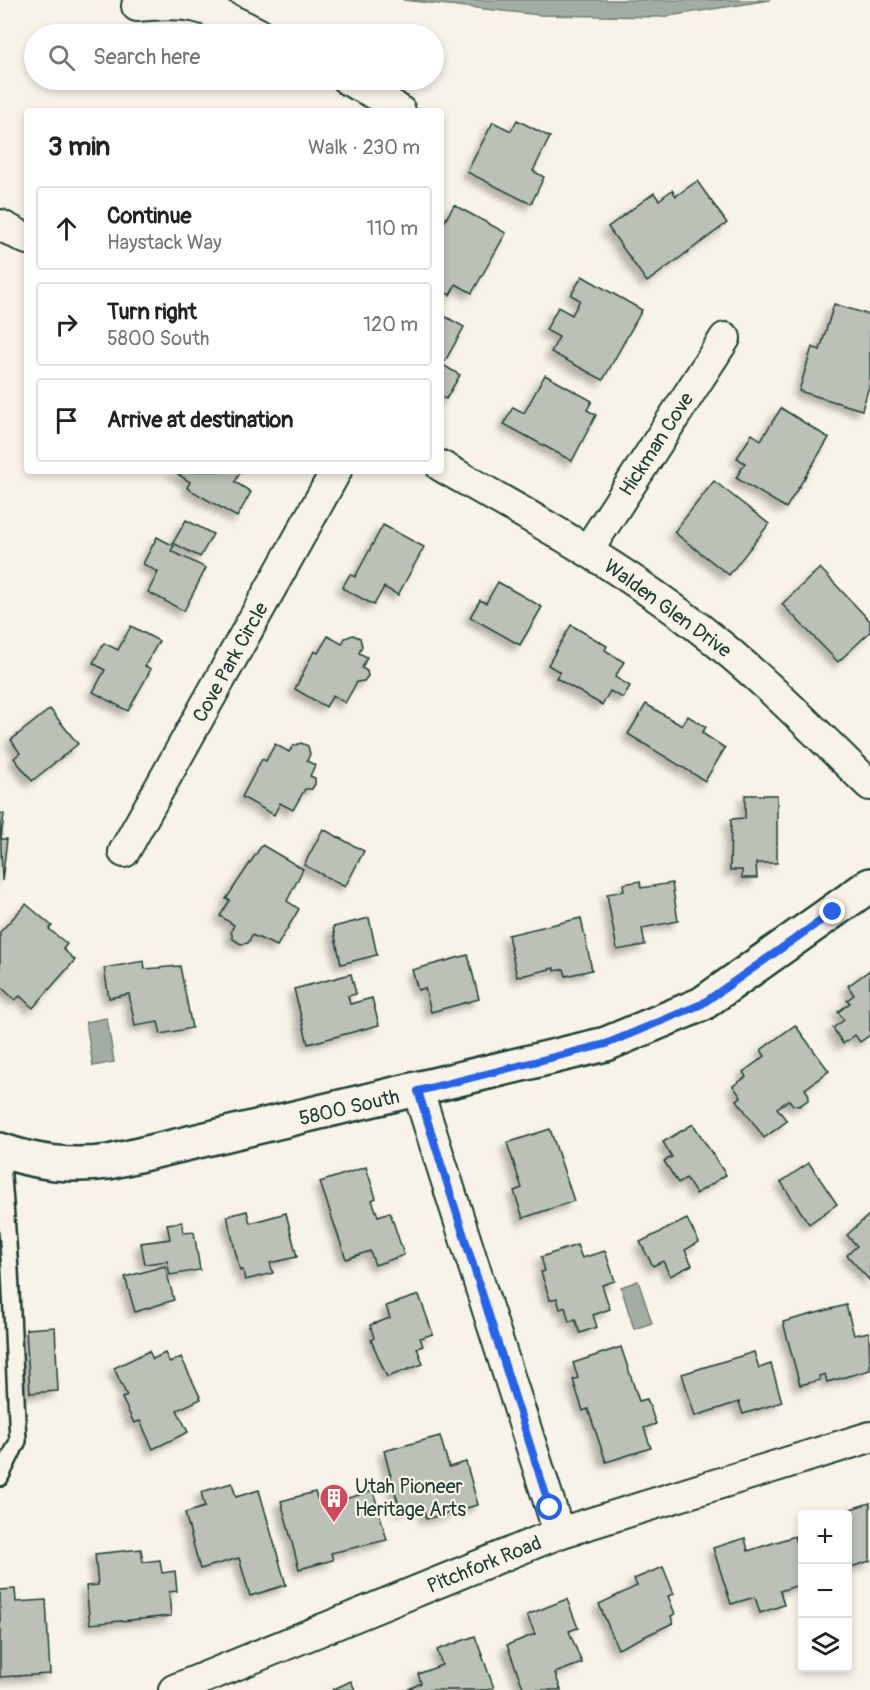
<!DOCTYPE html>
<meta charset="utf-8">
<style>
body{margin:0;font-family:Pangolin,sans-serif;background:#f6f6f6;color:#222}
.controls{position:absolute;right:18px;bottom:18px;display:grid;overflow:hidden;border-radius:6px;box-shadow:0 3px 9px #0003}
.controls button{width:54px;height:54px;display:grid;place-items:center;padding:0;border:0;border-bottom:2px solid #e0e0e0;background:#fff;color:#222;font:30px sans-serif}
.stop{position:absolute;width:18px;height:18px;margin:-14px;border:4px solid #2563eb;border-radius:50%;background:#fff}
.stop.end{background:#2563eb;border-color:#fff;box-shadow:0 2px 6px #0008}
.list{margin:0;padding:0;list-style:none}
h2{display:flex;justify-content:space-between;align-items:center;height:78px;margin:0;padding:0 24px;font-size:26px}
h2 small{font-size:20px;font-weight:400;color:#767676}
.list li{display:grid;grid-template-columns:39px 1fr auto;gap:18px;align-items:center;box-sizing:border-box;height:84px;margin:0 12px 12px;padding:0 12px;border:2px solid #e0e0e0;border-radius:6px}
.list b{display:block;font-size:22px;white-space:nowrap}
.list p{margin:0;font-size:20px;white-space:nowrap;color:#767676}
.list em{font-size:20px;font-style:normal;color:#767676}
.icon{flex:none;width:33px;height:33px;fill:none;stroke:currentColor;stroke-width:2;stroke-linecap:round;stroke-linejoin:round}
.map{position:relative;flex:none;width:870px;height:1690px;overflow:hidden}
.search{position:absolute;background:#fff;box-shadow:0 3px 9px #0003;left:24px;top:24px;width:420px;height:66px;display:flex;align-items:center;gap:15px;box-sizing:border-box;padding:0 21px;border-radius:33px;color:#767676;font-size:22px}
.panel{position:absolute;background:#fff;box-shadow:0 3px 9px #0003;left:24px;top:108px;width:420px;height:366px;border-radius:6px}
.map>svg:first-child{display:block}
.water{fill:#a4ada3;stroke:#6f8077;stroke-width:1.5}
.building{fill:#bbc1b6;stroke:#1f3d34;stroke-width:1.5;filter:url(#shadow)}
.lines{fill:none;stroke-linecap:round;stroke-linejoin:round}
.service-casing{stroke:#1f3d34;stroke-width:20}
.minor-casing{stroke:#1f3d34;stroke-width:34}
.tertiary-casing{stroke:#1f3d34;stroke-width:38}
.service{stroke:#f7f3e8;stroke-width:15}
.minor{stroke:#f7f3e8;stroke-width:30}
.tertiary{stroke:#f7f3e8;stroke-width:33}
.route{stroke:#2563eb;stroke-width:8}
.labels{text-anchor:middle;stroke-width:4.5;stroke-linejoin:round;paint-order:stroke}
.street-label{font-size:20px;fill:#1f3d34;stroke:#f7f3e8}
.poi-label{font-size:20px;fill:#1f3d34;stroke:#f7f3e8;text-anchor:start}
</style>
<div class="map">
<svg width="870" height="1690" viewBox="0 0 870 1690">
<defs>
<filter id="shadow"><feDropShadow dx="-5.5" dy="5.5" stdDeviation="3" flood-color="#0004"/></filter>
</defs>
<rect width="100%" height="100%" fill="#f7f3e8"/>
<filter id="ink" filterUnits="userSpaceOnUse"><feTurbulence type="fractalNoise" baseFrequency=".0167" numOctaves="2"/><feDisplacementMap in="SourceGraphic" scale="12" xChannelSelector="R" yChannelSelector="G"/><feConvolveMatrix kernelMatrix="1 2 1 2 8 2 1 2 1" color-interpolation-filters="sRGB"/></filter>
<g filter="url(#ink)">
<g class="water">
<path d="M403,0h367l-108,17 -122,-2z"/>
<path d="M107,1018l7,44 -21,4 -7,-44z"/>
<path d="M638,1281l14,42 -18,6 -13,-42z"/>
</g>
<g class="building">
<path d="M517,120l33,17 -17,34 11,6 -13,27 -64,-32 26,-50 18,9z"/>
<path d="M697,181l30,42 -80,59 -39,-55 46,-34 5,7 13,-10 4,6z"/>
<path d="M454,205l52,28 -34,60 -16,-9 -6,11 -9,-5v-62z"/>
<path d="M582,276l60,34 -39,70 -52,-28 8,-15 -13,-7 12,-23 14,8 8,-15 -9,-5z"/>
<path d="M834,304l36,11v68l-8,27 -63,-19 13,-44 8,3z"/>
<path d="M441,314l23,13 -21,38 17,10 -14,24 -5,-2z"/>
<path d="M545,375l47,26 -5,9 9,5 -24,46 -68,-37 9,-17 11,6z"/>
<path d="M781,408l48,30 -43,70 -50,-30 9,-15 -8,-5 15,-24 9,6z"/>
<path d="M173,471h68l-6,11 16,10 -14,25 -50,-29 3,-6z"/>
<path d="M714,481l55,43 -40,51 -55,-43z"/>
<path d="M186,520l27,14 -13,23 -27,-14z"/>
<path d="M383,525l41,22 -26,48 -14,-8 -10,18 -32,-17 8,-14 5,3z"/>
<path d="M157,537l17,9 -3,5 35,17 -22,43 -36,-19 10,-20 -15,-8z"/>
<path d="M820,568l50,53v11l-32,30 -56,-58z"/>
<path d="M498,582l44,25 -22,38 -50,-28 10,-17 6,3z"/>
<path d="M571,625l36,21 -2,4 19,12 -9,15 15,9 -7,12 -13,-7 -8,14 -46,-27 4,-6 -12,-7z"/>
<path d="M131,626l28,15 -14,25 6,3 -23,42 -35,-19 12,-22 -12,-7 11,-20 14,7z"/>
<path d="M353,635l7,3 2,8 -3,7 8,4 -5,11 5,3 1,5 -4,5 -7,1 -12,21 -12,-8 -7,12 -31,-18 19,-38 4,2 10,-17 14,8 3,-6z"/>
<path d="M646,704l36,22 6,-10 18,11 -4,6 23,15 -20,33 -77,-47z"/>
<path d="M50,709l28,35 -46,37 -18,-23 6,-5 -9,-13z"/>
<path d="M301,743l7,3 2,8 -3,7 8,4 -5,11 5,2v6l-3,5h-7l-12,21 -13,-7 -6,12 -32,-18 20,-38 4,2 9,-17 14,8 4,-6z"/>
<path d="M745,795h32v68h-21l1,15h-15v-8h-12l1,-51 14,-1z"/>
<path d="M0,813l4,1 -3,25h6l-5,42z"/>
<path d="M323,829l41,22 -19,36 -41,-22z"/>
<path d="M262,845l41,24 -16,32 12,8 -22,37 -25,-11 -4,8 -7,1 -8,-5 -2,-8 3,-6 -14,-9 10,-16 -4,-1z"/>
<path d="M640,881l1,7 31,-5 6,38 -36,7 3,17 -28,5 -10,-56 17,-3 -1,-7z"/>
<path d="M26,904l26,22 -3,3 18,15 -4,5 12,11 -42,48 -13,-12 -5,4 -15,-14v-54z"/>
<path d="M369,918l8,37 -36,9 -8,-37z"/>
<path d="M581,918l11,52 -26,6 -2,-7 -10,2v-3l-37,9 -9,-42z"/>
<path d="M468,955l11,44 -48,13 -6,-24 -7,2 -6,-20z"/>
<path d="M144,961l1,8 35,-3 12,62 -31,6 -3,-12 -23,4 -6,-32 -20,4 -5,-30z"/>
<path d="M870,970v65l-10,7 -5,-7 -12,9 -10,-16 11,-8 -6,-8 12,-9 -3,-3 7,-5 -6,-9z"/>
<path d="M351,974l5,20 -8,2 2,8 22,-6 7,27 -71,19 -14,-55z"/>
<path d="M795,1025l34,46 -24,18 4,6 -1,5 -9,6 -6,-1 -4,-5 -12,8 10,13 -23,17 -27,-38 4,-3 -8,-11 13,-9 -3,-5 22,-16 -4,-6z"/>
<path d="M693,1124l33,51 -30,19 -10,-16 -8,5 -14,-22 8,-4 -9,-15z"/>
<path d="M550,1129l24,72 -51,17 -9,-27 8,-3 -15,-45z"/>
<path d="M809,1163l28,41 -28,20 -28,-42z"/>
<path d="M366,1167l10,31 -4,2 6,16 12,-4 14,43 -29,10 -5,-14 -24,8 -26,-77z"/>
<path d="M247,1211l3,12 36,-10 11,44 -27,6 3,10 -28,7 -2,-10 -3,1 -13,-55z"/>
<path d="M870,1214v67l-23,-26 10,-9 -10,-11z"/>
<path d="M687,1219l12,23 -14,8 7,15 -22,11 -7,-15 -10,5 -13,-24z"/>
<path d="M182,1222l1,11 11,-1 6,38 -30,5 -3,-14 -22,3 -4,-21 29,-4 -3,-15z"/>
<path d="M577,1245l5,13 23,-7 10,30 -13,4 8,24 -17,6 4,12 -17,6 -5,-14 -6,3 -4,-15 -5,2 -3,-11 -7,2 -9,-28 4,-1 -4,-14z"/>
<path d="M165,1266l9,34 -39,12 -10,-35z"/>
<path d="M419,1295l14,39 -13,4 3,8 -6,2 6,16 -36,13 -16,-37 3,-2 -4,-13 20,-7 -4,-12z"/>
<path d="M846,1305l8,30 15,-3 1,38 -43,12 -2,-8 -6,2 1,4 -20,5 -17,-63z"/>
<path d="M55,1327l3,64 -28,2 -4,-64z"/>
<path d="M621,1347l18,54 8,-2 9,25 -12,4 7,20 -45,14 -18,-53 -5,2 -10,-31 5,-2 -5,-15z"/>
<path d="M149,1351l4,8 12,-6 5,10 11,-6 20,42 -24,11 11,22 -35,17 -13,-28 -6,2 -12,-25 5,-2 -13,-28z"/>
<path d="M754,1352l5,16 12,-4 11,38 -39,12 -4,-12 -44,14 -13,-42z"/>
<path d="M440,1436l9,31 17,-5 12,43 -52,14 -4,-15 -22,6 -16,-59z"/>
<path d="M232,1483l4,14 23,-7 27,95 -36,11 -11,-38 -39,11 -15,-56 20,-6 -4,-15z"/>
<path d="M373,1491l14,49 -56,13 2,7 -34,9 -18,-68 34,-9 5,14z"/>
<path d="M870,1503v58l-22,7v-43l3,-1 -4,-14z"/>
<path d="M795,1536l7,25v23l-22,7 4,14 -24,8 -5,-16 -24,7 -18,-56 32,-10 3,13z"/>
<path d="M141,1549l2,13 17,-2 2,13 13,-2 2,20 -8,1 2,24 -81,8 -4,-38 12,-1 -3,-31z"/>
<path d="M663,1567l11,27 -6,2 7,18 -4,2 2,7 -55,26 -19,-45 38,-18 -3,-7z"/>
<path d="M15,1589l1,13 30,-2 4,74 -50,3v-87z"/>
<path d="M567,1599l11,29 -9,3 13,32 -27,10 6,17h-37l-17,-45 28,-11 -8,-19z"/>
<path d="M475,1636l19,52 -7,2h-80l14,-7 -3,-9 24,-9 -5,-15z"/>
<path d="M351,1681l4,9h-23z"/>
</g>
<g class="lines">
<g class="service-casing">
<path id="service" d="M0,1478l18,-37 -8,-171 -9,-120"/>
</g>
<g class="minor-casing">
<g id="minor">
<path d="M137,6c61,-6 69,2 122,28"/>
<path d="M348,80l33,17 19,14"/>
<path d="M0,225l27,14"/>
<path d="M441,466c89,50 177,99 258,162 61,47 115,103 171,157"/>
<path d="M588,550l137,-212"/>
<path d="M124,852l212,-381"/>
<path d="M418,1091l141,442"/>
<path d="M174,1690l385,-157 311,-96"/>
</g>
</g>
<g class="tertiary-casing">
<path id="tertiary" d="M0,1150c37,13 70,17 109,12l497,-118 96,-40 168,-119"/>
</g>
<use href="#service" class="service"/>
<use href="#minor" class="minor"/>
<use href="#tertiary" class="tertiary"/>
</g>
</g>
<g class="lines" filter="url(#ink)">
<path class="route" d="M550,1508l-132,-417 188,-47 96,-40 131,-92"/>
</g>
<defs>
<g id="building-pin" transform="scale(1.5)"><path d="M0 17L-7.5 6A9.5 9.5 0 1 1 7.5 6Z" fill="#d1495b" stroke="#f7f3e8"/><path d="M-4-6H4V6H1V3H-1V6H-4ZM-2.5-4.3h1.7v1.8h-1.7ZM.8-4.3h1.7v1.8H.8ZM-2.5-1h1.7V.8h-1.7ZM.8-1h1.7V.8H.8Z" fill="#fff"/></g>
</defs>
<g fill-rule="evenodd">
<use href="#building-pin" x="334" y="1498"/>
</g>
<g class="labels">
<g class="street-label">
<text transform="translate(656 444) rotate(-57)" y="7">Hickman Cove</text>
<text transform="translate(668 608) rotate(36)" y="7">Walden Glen Drive</text>
<text transform="translate(230 662) rotate(-61)" y="7">Cove Park Circle</text>
<text transform="translate(349 1107) rotate(-13)" y="7">5800 South</text>
<text transform="translate(484 1564) rotate(-22)" y="7">Pitchfork Road</text>
</g>
<g class="poi-label">
<text x="355" y="1493">Utah Pioneer<tspan x="355" dy="23">Heritage Arts</tspan></text>
</g>
</g>
</svg>
<div class="controls">
<button>+</button>
<button>−</button>
<button><svg class="icon" aria-label="layers" viewBox="0 0 24 24"><path d="M12 4l9 5-9 5-9-5zM3 14l9 5 9-5"/></svg></button>
</div>
<div class="stop" style="left:550px;top:1508px"></div>
<div class="stop end" style="left:833px;top:912px"></div>
<div class="search"><svg class="icon" aria-label="search" viewBox="0 0 24 24"><circle cx="10" cy="10" r="6"/><path d="M15 15l6 6"/></svg>Search here</div>
<section class="panel">
<h2>3 min<small>Walk · 230 m</small></h2>
<ul class="list">
<li><svg class="icon" aria-label="ahead" viewBox="0 0 24 24"><path d="M12 20V5M6 11l6-6 6 6"/></svg><div><b>Continue</b><p>Haystack Way</p></div><em>110 m</em></li>
<li><svg class="icon" aria-label="right" viewBox="0 0 24 24"><path d="M7 20v-9h11M14 6l5 5-5 5"/></svg><div><b>Turn right</b><p>5800 South</p></div><em>120 m</em></li>
<li><svg class="icon" aria-label="arrive" viewBox="0 0 24 24"><path d="M6 21V4h12l-3 4 3 4H6"/></svg><div><b>Arrive at destination</b></div></li>
</ul>
</section>
</div>
